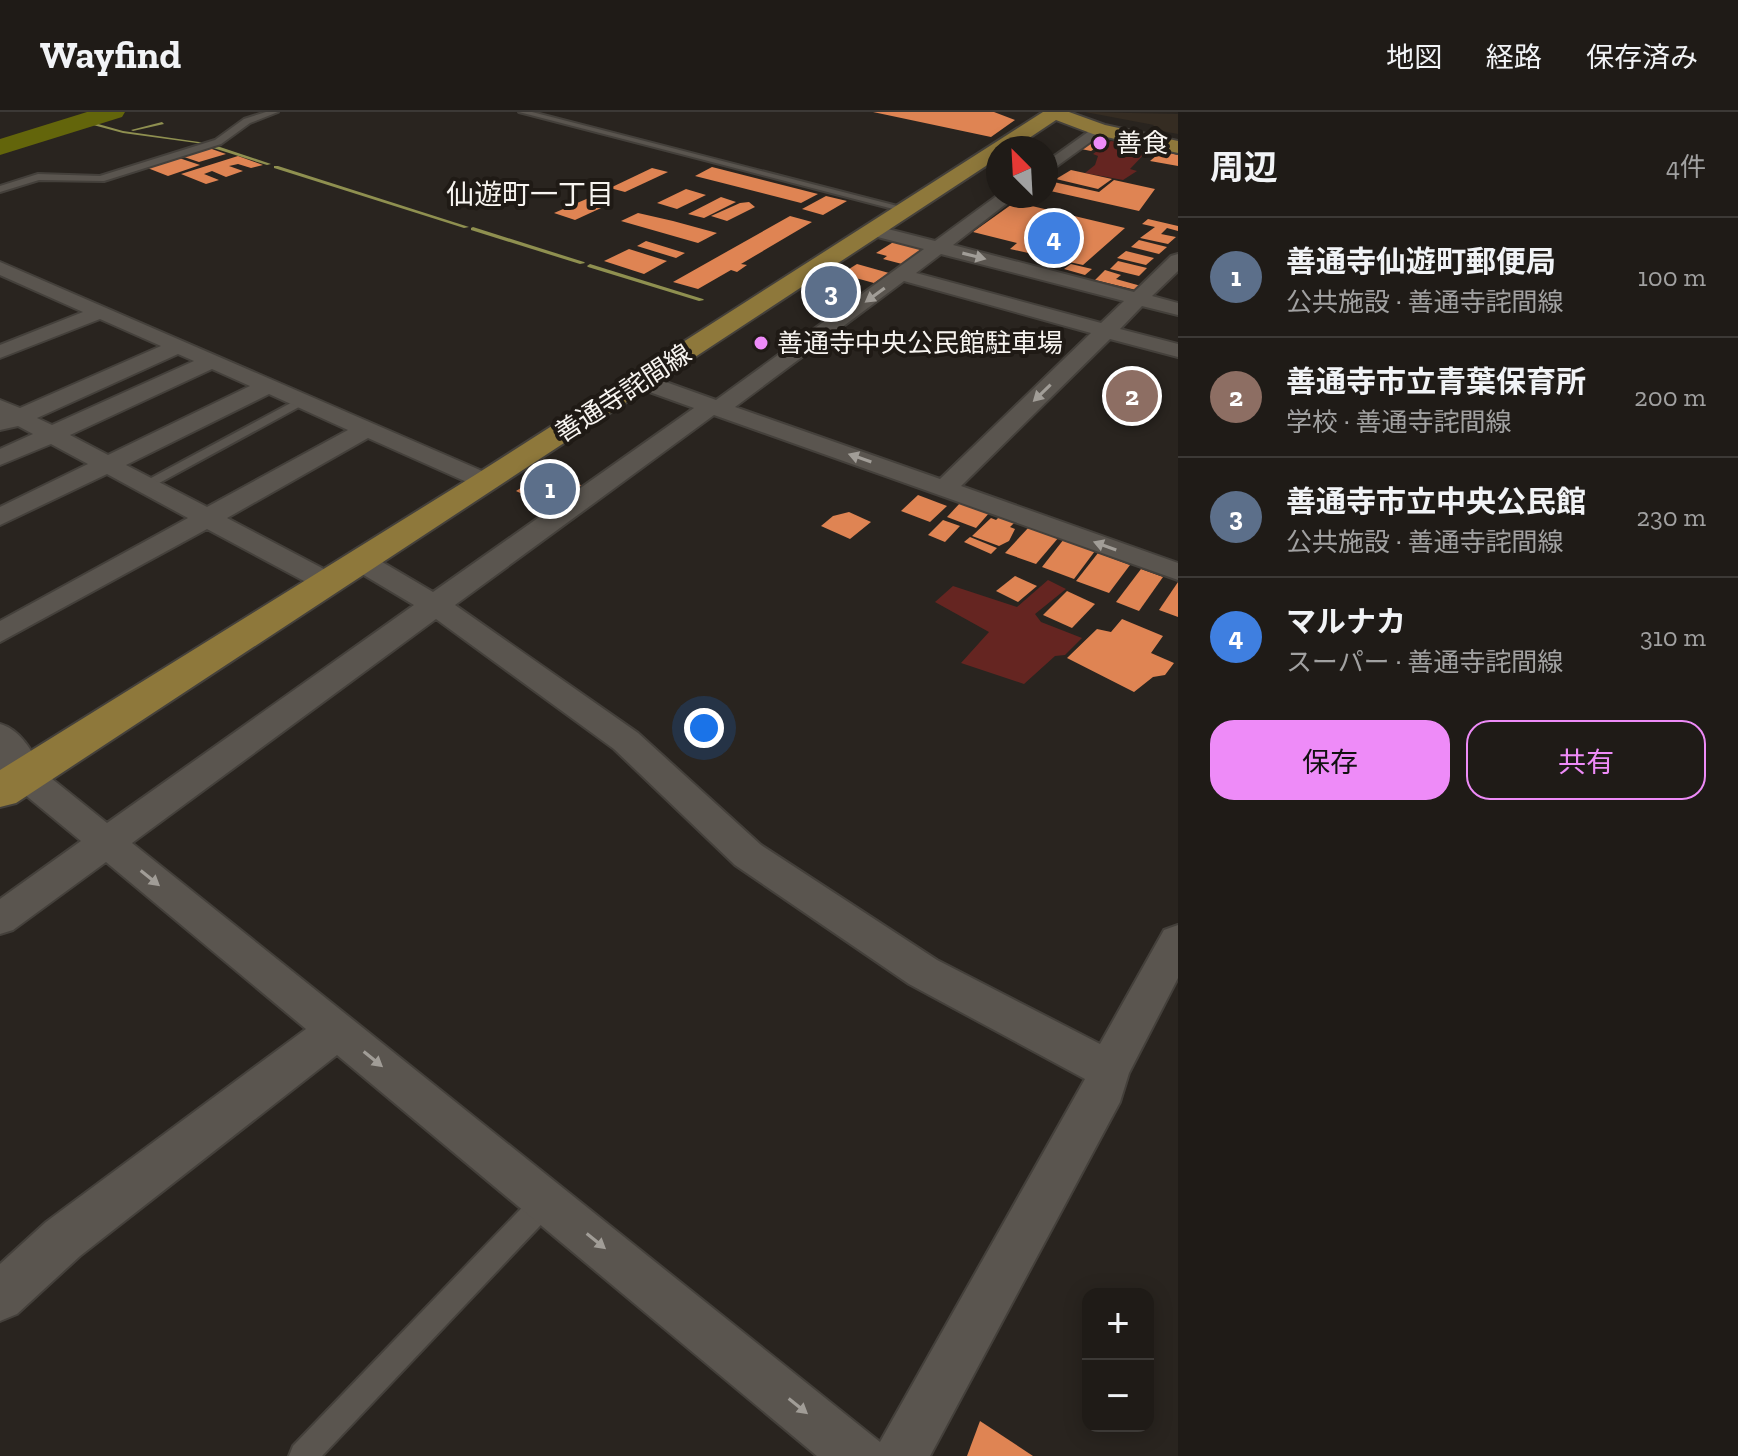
<!DOCTYPE html>
<html lang="ja">
<meta charset="utf-8">
<style>
body{margin:0;font-family:"Zilla Slab","Noto Sans JP",serif;background:#272420;color:#f1f3f6}
.controls{position:absolute;right:24px;bottom:24px;display:grid;overflow:hidden;border-radius:16px;box-shadow:0 4px 20px #0003}
.controls button{width:72px;height:72px;display:grid;place-items:center;padding:0;border:0;border-bottom:2px solid #3c3936;background:#1f1b17;color:#f1f3f6;font:40px sans-serif}
.compass{position:absolute;left:986px;top:24px;width:72px;height:72px;border-radius:50%;background:#1f1b17;box-shadow:0 4px 20px #0003;rotate:336deg}
.you{position:absolute;left:704px;top:616px;width:28px;height:28px;margin:-20px;border:6px solid #fff;border-radius:50%;background:#1a73e8;box-shadow:0 0 0 12px #1a73e833}
.badge{display:grid;place-items:center;width:52px;height:52px;border-radius:50%;background:#ee8bf8;color:#fff;font-size:26px;font-weight:700}
.pin{position:absolute;translate:-50% -50%;border:4px solid #fff;box-shadow:0 2px 8px #0006}
.list{margin:0;padding:0;list-style:none}
h2{display:flex;justify-content:space-between;align-items:center;height:104px;margin:0;padding:0 32px;font-size:34px}
h2 small{font-size:26px;font-weight:400;color:#a1a1a1}
.list li{display:grid;grid-template-columns:52px 1fr auto;gap:24px;align-items:center;box-sizing:border-box;height:120px;padding:0 32px;border-top:2px solid #3c3936}
.list b{display:block;font-size:30px;white-space:nowrap}
.list p{margin:0;font-size:26px;white-space:nowrap;color:#a1a1a1}
.list em{font-size:26px;font-style:normal;color:#a1a1a1}
.actions{display:flex;gap:16px;padding:24px 32px}
.actions a{flex:1;padding:18px 0;border:2px solid #ee8bf8;border-radius:24px;text-align:center;font-size:28px;color:#ee8bf8}
.actions .main{background:#ee8bf8;color:#111}
.map{position:relative;flex:none;width:1178px;height:1344px;overflow:hidden}
header{display:flex;align-items:center;gap:48px;box-sizing:border-box;height:112px;padding:0 40px;background:#1f1b17;border-bottom:2px solid #3c3936}
header strong{font-size:38px}
nav{display:flex;gap:44px;margin-inline-start:auto;font-size:28px}
main{display:flex}
aside{flex:1;background:#1f1b17}
.map>svg:first-child{display:block}
.built{fill:#352c22}
.green{fill:#652521}
.lines{fill:none;stroke-linecap:round;stroke-linejoin:round}
.stream{fill:#8f9050;fill-rule:evenodd}
.river{fill:#63650b;fill-rule:evenodd}
.building{fill:#df8453}
.service-casing{stroke:#44403b;stroke-width:4}
.minor-casing{stroke:#44403b;stroke-width:4}
.tertiary-casing{stroke:#44403b;stroke-width:4}
.primary-casing{stroke:#44403b;stroke-width:4}
.service{fill:#5a554f;fill-rule:evenodd}
.minor{fill:#5a554f;fill-rule:evenodd}
.tertiary{fill:#5a554f;fill-rule:evenodd}
.primary{fill:#8e783b;fill-rule:evenodd}
.oneway{fill:#a19d97}
.poi-dot{fill:#ee8bf8;stroke:#1f1a15;stroke-width:3}
.labels{text-anchor:middle;stroke-width:8;stroke-linejoin:round;paint-order:stroke}
.far-poi-label{font-size:26px;fill:#f7f4f0;stroke:#1f1a15;text-anchor:start}
.far-street-label{font-size:26px;fill:#f7f4f0;stroke:#1f1a15}
.far-neighbourhood-label{font-size:28px;fill:#f7f4f0;stroke:#1f1a15}
</style>
<header>
<strong>Wayfind</strong>
<nav><a>地図</a><a>経路</a><a>保存済み</a></nav>
</header>
<main>
<div class="map">
<svg width="1178" height="1344" viewBox="0 0 1178 1344">
<rect width="100%" height="100%" fill="#29241f"/>
<path class="built" d="M1085,0l93,2v20l-28,-5 4,-4z"/>
<g class="green">
<path d="M1111,29l38,8 -19,20 7,2 -14,9 -38,-7 10,-8 3,-9 -5,-2z"/>
<path d="M1048,468l18,9 -31,25 6,8 41,16 -17,17 -10,1 -31,28 -63,-21 28,-31 -54,-30 18,-16 64,21z"/>
</g>
<g class="lines">
<g class="stream">
<path d="M84,8l39,11 83,12 -2,1 -81,-11 -41,-11z"/>
<path d="M162,10l2,2 -31,7 -2,-1z"/>
<path d="M210,33h4l57,19 -4,1 -57,-18z"/>
<path d="M274,54h4l191,61 -5,1 -190,-60z"/>
<path d="M473,115l111,35 1,1 -5,1 -109,-34v-2z"/>
<path d="M590,152l113,35 1,1 -5,1 -111,-34 -1,-1z"/>
</g>
<path class="river" d="M87,0h38l-3,5 -122,38v-16z"/>
</g>
<g class="building">
<path d="M873,0h121l21,8 -24,17z"/>
<path d="M1099,26l10,2 -18,11 -10,-2z"/>
<path d="M209,36l17,6 -27,8 -18,-6z"/>
<path d="M1162,39l16,4v11l-28,-5z"/>
<path d="M238,44l25,9 -12,3 -13,-4 -9,2 14,5 -17,6 -14,-6 -8,3 15,6 -13,4 -25,-10z"/>
<path d="M176,45l24,8 -32,11 -23,-9z"/>
<path d="M712,55l106,27 -17,9 -106,-27z"/>
<path d="M652,56l16,4 -43,20 -15,-4z"/>
<path d="M1071,58l41,9 -14,10 -42,-10z"/>
<path d="M1114,68l41,9 -16,22 -93,-21 3,-9 50,11z"/>
<path d="M686,77l20,6 -29,14 -20,-6z"/>
<path d="M826,84l21,5 -24,14 -21,-6z"/>
<path d="M591,85l21,6 -37,17 -21,-7z"/>
<path d="M721,85l15,5 -32,16 -16,-4z"/>
<path d="M749,90l6,5 -28,14 -16,-5 29,-13z"/>
<path d="M1015,90l110,26 -42,37 -73,-16 7,-6 -44,-11z"/>
<path d="M638,101l35,8 44,12 -19,10 -77,-22z"/>
<path d="M790,104l22,6 -71,42 6,1 -10,7 -6,-2 -33,19 -25,-7z"/>
<path d="M1148,107l30,7v5l-11,-3 -6,6 15,3 -8,7 -28,-6 15,-11 -13,-3z"/>
<path d="M1139,128l28,7 -8,7 -28,-7z"/>
<path d="M646,129l39,12 -9,5 -39,-12z"/>
<path d="M895,129l30,7 -23,16 -19,-5 4,-3 -11,-3z"/>
<path d="M629,137l38,12 -23,13 -40,-13z"/>
<path d="M1126,139l28,7 -8,7 -29,-7z"/>
<path d="M1118,149l29,7 -8,8 -29,-7z"/>
<path d="M857,152l32,9 -15,10 -33,-9z"/>
<path d="M1071,152l21,5 -7,6 -21,-6z"/>
<path d="M1105,158l16,5 -5,4 25,7 -5,4 -41,-10z"/>
<path d="M836,168l22,6 -15,11 9,2 -9,7h-11l-29,-8z"/>
<path d="M549,359l34,15 -33,21 -34,-16z"/>
<path d="M918,383l29,11 -17,16 -29,-11z"/>
<path d="M961,390l29,10 -14,16 -29,-11z"/>
<path d="M849,400l22,10 -21,17 -29,-13 12,-10z"/>
<path d="M1002,402l15,6 -7,7 5,2 -6,12 -10,5 -27,-10 19,-18 5,2z"/>
<path d="M943,408l17,6 -15,16 -17,-7z"/>
<path d="M1029,415l30,10 -23,27 -31,-11z"/>
<path d="M970,425l27,11 -6,6 -27,-12z"/>
<path d="M1064,427l31,12 -21,28 -32,-12z"/>
<path d="M1098,441l32,12 -21,28 -33,-12z"/>
<path d="M1141,457l22,8 -24,34 -23,-9z"/>
<path d="M1015,464l22,10 -19,16 -22,-11z"/>
<path d="M1178,470v35l-19,-7z"/>
<path d="M1067,479l28,13 -23,24 -29,-13z"/>
<path d="M1122,507l41,17 -12,17 23,10 -9,12 -12,2 -19,15 -67,-34 30,-29 14,3z"/>
<path d="M980,1309l53,35h-66z"/>
</g>
<g class="lines">
<g class="service-casing">
<g id="service">
<path d="M266,0h12l-28,11 -29,21 -117,37 -65,-1 -39,12v-6l38,-12 62,2 115,-36 29,-21z"/>
<path d="M519,0h13l377,97 -8,2z"/>
<path d="M300,286l10,3 -160,87h-10l-2,-3z"/>
<path d="M546,1077l9,3 3,9 -3,9 -233,246h-33l4,-10 244,-254z"/>
</g>
</g>
<g class="minor-casing">
<g id="minor">
<path d="M1095,15l12,3 -61,44v-12z"/>
<path d="M998,83l18,1 -63,49 181,47 37,-36 7,-2v17l-26,25 26,7v12l-36,-9 -22,23 58,15v13l-68,-18 -149,147 217,77v17l-464,-165 -259,190 183,128 123,112 176,115 163,84 64,-114 14,-5v53l-49,95 -9,29 -190,354h-113l-480,-401 -257,201 -63,58 -17,7v-57l46,-42 260,-193 -200,-167 -93,68 -13,4v-35l81,-58 -69,-57 -5,-9 5,-9 12,-3 12,3 71,57 307,-218 -62,-37 -4,-6 4,-6h20l61,36 261,-184 -61,-22 -3,-5 3,-5h16l67,24 208,-151 -58,-15v-8l6,-1 63,16zM941,142l183,47 -23,22 -185,-50zM904,169l187,52 -151,146 -205,-72zM436,507l178,130 121,116 174,119 176,95 -205,363 -748,-599z"/>
<path d="M0,150l496,215 4,5 -13,8 -9,-3 -110,-49 -141,80 112,59 4,6 -4,6h-20l-112,-60 -207,113v-21l188,-103 -81,-44 -107,51v-18l88,-43 -37,-20 -51,21v-16l33,-15 -15,-8 -18,4v-30l20,8 141,-62 -61,-27 -100,39v-13l83,-33 -83,-37zM178,242l16,7 -142,64 -15,-7zM212,257l38,17 -142,69 -38,-20zM269,282l79,36 -141,77 -81,-42z"/>
</g>
</g>
<g class="tertiary-casing">
<path id="tertiary" d="M0,612c22,6 34,31 45,51l-6,11 -15,4 -15,-4 -9,-15z"/>
</g>
<g class="primary-casing">
<path id="primary" d="M1043,0h26l36,13 73,16v12l-85,-19 -37,-14 -42,28h-16v10l-982,645 -16,4v-37l475,-295z"/>
</g>
<use href="#service" class="service"/>
<use href="#minor" class="minor"/>
<use href="#tertiary" class="tertiary"/>
<use href="#primary" class="primary"/>
</g>
<defs><path id="oneway-solid" d="M-6-.8H1V-3.2L6.5 0L1 3.2V.8H-6Z" transform="scale(2)"/></defs>
<g class="oneway">
<use href="#oneway-solid" transform="translate(974 144) rotate(14)"/>
<use href="#oneway-solid" transform="translate(875 183) rotate(144)"/>
<use href="#oneway-solid" transform="translate(1042 281) rotate(136)"/>
<use href="#oneway-solid" transform="translate(860 346) rotate(-161)"/>
<use href="#oneway-solid" transform="translate(1105 434) rotate(-160)"/>
<use href="#oneway-solid" transform="translate(150 766) rotate(39)"/>
<use href="#oneway-solid" transform="translate(373 947) rotate(39)"/>
<use href="#oneway-solid" transform="translate(596 1129) rotate(39)"/>
<use href="#oneway-solid" transform="translate(798 1294) rotate(39)"/>
</g>
<g class="poi-dot">
<circle cx="1100" cy="31" r="8"/>
<circle cx="761" cy="231" r="8"/>
</g>
<g class="labels">
<g class="far-poi-label">
<text x="1116" y="40">善食</text>
<text x="777" y="240">善通寺中央公民館駐車場</text>
</g>
<g class="far-street-label">
<text transform="translate(623 281) rotate(-33)" y="9">善通寺詫間線</text>
</g>
<g class="far-neighbourhood-label">
<text x="530" y="92">仙遊町一丁目</text>
</g>
</g>
</svg>
<div class="controls">
<button>+</button>
<button>−</button>
</div>
<svg class="compass" viewBox="-18 -18 36 36"><path d="M0-13l5 13h-10z" fill="#e53935"/><path d="M0 13l5-13h-10z" fill="#a1a1a1"/></svg>
<div class="you"></div>
<div class="pin badge" style="left:550px;top:377px;background:#5c6f8a">1</div>
<div class="pin badge" style="left:1132px;top:284px;background:#8d6e63">2</div>
<div class="pin badge" style="left:831px;top:180px;background:#5c6f8a">3</div>
<div class="pin badge" style="left:1054px;top:126px;background:#3f7fe0">4</div>
</div>
<aside>
<h2>周辺<small>4件</small></h2>
<ul class="list">
<li><span class="badge" style="background:#5c6f8a">1</span><div><b>善通寺仙遊町郵便局</b><p>公共施設 · 善通寺詫間線</p></div><em>100 m</em></li>
<li><span class="badge" style="background:#8d6e63">2</span><div><b>善通寺市立青葉保育所</b><p>学校 · 善通寺詫間線</p></div><em>200 m</em></li>
<li><span class="badge" style="background:#5c6f8a">3</span><div><b>善通寺市立中央公民館</b><p>公共施設 · 善通寺詫間線</p></div><em>230 m</em></li>
<li><span class="badge" style="background:#3f7fe0">4</span><div><b>マルナカ</b><p>スーパー · 善通寺詫間線</p></div><em>310 m</em></li>
</ul>
<div class="actions"><a class="main">保存</a><a>共有</a></div>
</aside>
</main>
